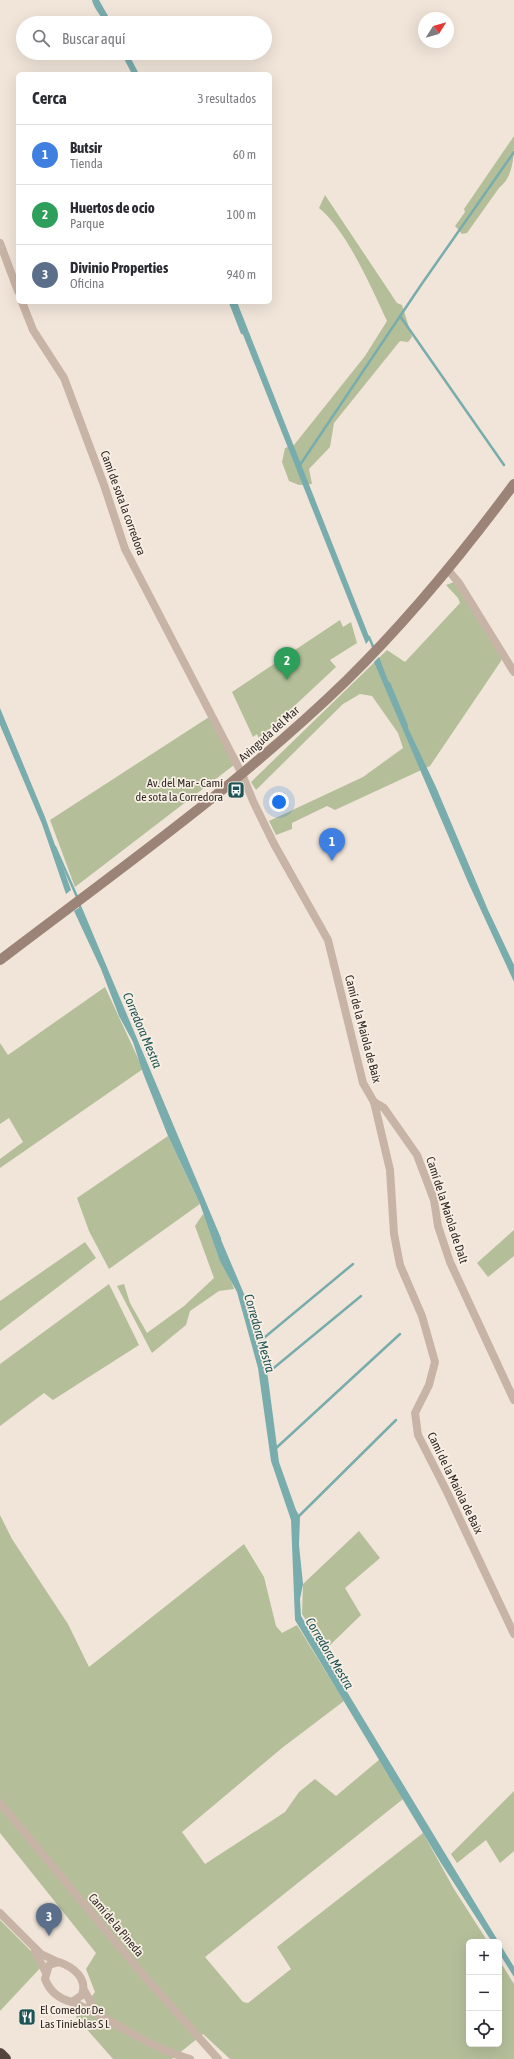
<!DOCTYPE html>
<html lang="es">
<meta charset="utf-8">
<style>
body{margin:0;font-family:"Asap Condensed",sans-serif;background:#f7f7f7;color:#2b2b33}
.controls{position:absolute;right:12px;bottom:12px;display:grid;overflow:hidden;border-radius:6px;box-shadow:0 4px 16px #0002}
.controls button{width:36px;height:36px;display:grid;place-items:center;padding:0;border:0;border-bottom:1px solid #e1e1e2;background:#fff;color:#2b2b33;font:20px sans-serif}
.compass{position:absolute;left:418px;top:12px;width:36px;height:36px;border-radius:50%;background:#fff;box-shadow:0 4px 16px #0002;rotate:53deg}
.you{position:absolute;left:279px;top:802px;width:14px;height:14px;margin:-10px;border:3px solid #fff;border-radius:50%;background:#1a73e8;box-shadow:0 0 0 6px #1a73e833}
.badge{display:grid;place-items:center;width:26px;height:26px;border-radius:50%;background:#1d5354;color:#fff;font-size:13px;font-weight:700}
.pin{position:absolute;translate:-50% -33px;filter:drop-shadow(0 1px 2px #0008)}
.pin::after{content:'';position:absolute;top:21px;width:14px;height:12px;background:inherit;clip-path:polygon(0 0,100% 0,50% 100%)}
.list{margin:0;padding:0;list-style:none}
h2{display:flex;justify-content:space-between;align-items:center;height:52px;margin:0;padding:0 16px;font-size:17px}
h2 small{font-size:13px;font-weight:400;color:#7c7c81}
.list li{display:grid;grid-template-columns:26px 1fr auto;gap:12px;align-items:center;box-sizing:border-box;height:60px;padding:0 16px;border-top:1px solid #e1e1e2}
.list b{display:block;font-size:15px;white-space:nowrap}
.list p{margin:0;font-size:13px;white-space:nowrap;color:#7c7c81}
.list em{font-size:13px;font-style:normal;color:#7c7c81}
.icon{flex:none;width:22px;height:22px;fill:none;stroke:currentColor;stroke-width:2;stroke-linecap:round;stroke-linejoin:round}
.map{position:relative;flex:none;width:514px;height:2059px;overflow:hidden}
.search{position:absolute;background:#fff;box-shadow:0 4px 16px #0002;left:16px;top:16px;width:256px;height:44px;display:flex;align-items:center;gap:10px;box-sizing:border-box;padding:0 14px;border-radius:22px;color:#7c7c81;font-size:15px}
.panel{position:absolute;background:#fff;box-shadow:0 4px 16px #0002;left:16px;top:72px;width:256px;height:232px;border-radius:6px}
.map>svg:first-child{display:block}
.green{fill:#b4bf9a}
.water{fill:#79acad}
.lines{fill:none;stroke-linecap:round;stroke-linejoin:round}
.stream{stroke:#79acad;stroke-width:2.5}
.street{stroke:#c8b4a6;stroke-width:8}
.secondary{stroke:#9c8377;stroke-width:10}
.highway{stroke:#55443e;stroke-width:12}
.labels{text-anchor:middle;stroke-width:3.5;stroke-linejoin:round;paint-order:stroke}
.street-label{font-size:12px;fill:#342a27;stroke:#f8efe5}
.poi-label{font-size:12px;fill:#342a27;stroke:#f8efe5;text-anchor:end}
.water-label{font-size:13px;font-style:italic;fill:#1d5354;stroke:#f8efe5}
</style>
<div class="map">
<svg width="514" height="2059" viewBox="0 0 514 2059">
<rect width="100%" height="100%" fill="#f1e5d9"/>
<g class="green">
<path d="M514,136c0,20 0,40 -15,52l-32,45 -5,1 -7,-8 10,-14 -1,-3z"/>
<path d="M325,195l72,108 5,2 10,32 -4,5 -8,-1 -66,82 -4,24 -21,22 3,15 -13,1 -10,-4 -7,-19 3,-14 9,-3 71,-89 22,-35c-16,-34 -40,-90 -68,-113z"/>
<path d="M454,582l48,76 -1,3 -71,105 -95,44 -8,-4 -35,17v6l-16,6 -7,-14 94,-44 40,-29 -5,-15 -26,-37 -12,-2 -17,10 -87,86 -5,-8 136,-132 18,12 55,-59 -2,-5 -12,-13z"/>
<path d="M340,620l3,7 8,-5 6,21 -27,17 6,7 -77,72 -2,-5 -4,3 -21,-45z"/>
<path d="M209,717l25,48 -159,122 -25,-67z"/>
<path d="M105,987l38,82 -143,99v-9l23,-17 -14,-24 -9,6v-81l8,12z"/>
<path d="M168,1136l32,68 -91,65 -20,-38 -12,-33z"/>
<path d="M203,1214l10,15 21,60 -15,2 -29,20 -4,14 -34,28 -35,-67 7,-2 6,19 17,30 37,-27 30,-28 -19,-52z"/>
<path d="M514,1230v26l-26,21 -11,-14z"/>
<path d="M85,1242l11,16 -96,73v-30z"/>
<path d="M109,1284l30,61 -86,55 -9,-7 -44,33v-62z"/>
<path d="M0,1515l12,24 56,85 21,43 155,-123 20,33 12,49 6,7 15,-8 47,76 -62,47 -100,84 23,32 80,-52 14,-20 16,-13 21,17 44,-37 23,40 -198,158 38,45 5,1 43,-34 -14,-22 146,-114 31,56 34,53h-19v102h30v-84l15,24v75h-284l-27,-25 -31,25h-59l-37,-42 19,-25 -9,-23 10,-16 -96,-120z"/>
<path d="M359,1531l21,27 -35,30 16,27 -36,35 -23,-36 1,-30z"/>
<path d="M514,1791v60l-14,12 -14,-23 -29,23 -6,-9z"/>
<path d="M0,1920l44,44 -44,47z"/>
</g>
<g class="water">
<path d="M92,0h7l13,23h-7c-4,-7 -12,-16 -13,-23z"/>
<path d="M121,53h7l11,21h-7z"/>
<path d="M230,302h7l133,337 -4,5z"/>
<path d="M379,657l20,52 37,78 52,123 26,55v17l-46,-100 -94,-220z"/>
<path d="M0,708l45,109 26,73 -5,4 -24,-70 -42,-99z"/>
<path d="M80,907l170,401 10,34 8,36 11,84 17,48 4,7 -1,28 4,39 -3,15 1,17 213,351v10l-15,-24v-11h-7l-51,-79 -146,-243 -4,-100 -20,-59 -13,-93 -21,-76 -17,-31 -20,-57 -32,-68 -25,-63 -10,-31 -14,-26 -18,-47 -27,-58z"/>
</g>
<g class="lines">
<g class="stream">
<path d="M230,302l12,31"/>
<path d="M400,316l104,149"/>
<path d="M300,465l121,-180 93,-133"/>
<path d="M369,637l5,12"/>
<path d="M389,683l18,43"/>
<path d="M55,847l23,52"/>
<path d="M79,904l141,335"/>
<path d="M259,1342l94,-78"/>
<path d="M264,1376l97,-80"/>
<path d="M274,1450l126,-116"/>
<path d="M297,1518l99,-98"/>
</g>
<g class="street">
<path d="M0,243l18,48"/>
<path d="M22,302l11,28 31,48 40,107 21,64 117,225 11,27 21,43 54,96 35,143 11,19 16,68 4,64 6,31 22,51 13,46 -6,23 -14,28 3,22 29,57 67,142"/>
<path d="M448,570l11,13 55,89"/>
<path d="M374,1102l10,6 33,47 17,45 4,26 12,36 64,138"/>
<path d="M0,1803l138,166 80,90"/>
<path d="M0,1913l41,41 17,8"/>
<path d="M35,1951l11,22"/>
<path d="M59,1962c14,5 29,16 23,33l-10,7c-13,-3 -22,-10 -27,-23l4,-14z"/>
<path d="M84,1990l12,22"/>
<path d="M72,2002c41,17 74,45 118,57"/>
</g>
<path class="secondary" d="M0,960c118,-90 240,-176 347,-280 61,-60 116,-127 167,-196"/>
<path class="highway" d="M0,2054l5,5"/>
</g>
<defs>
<g id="bus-square" transform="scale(0.9)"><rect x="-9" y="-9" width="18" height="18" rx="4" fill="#1d5354" stroke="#f8efe5"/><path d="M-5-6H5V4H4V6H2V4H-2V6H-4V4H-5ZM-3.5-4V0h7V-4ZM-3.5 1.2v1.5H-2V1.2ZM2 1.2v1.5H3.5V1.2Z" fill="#fff"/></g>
<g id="restaurant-square" transform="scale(0.9)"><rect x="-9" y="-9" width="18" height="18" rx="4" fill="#1d5354" stroke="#f8efe5"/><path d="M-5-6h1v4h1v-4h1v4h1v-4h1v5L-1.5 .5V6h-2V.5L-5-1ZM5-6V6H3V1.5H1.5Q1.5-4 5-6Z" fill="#fff"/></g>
</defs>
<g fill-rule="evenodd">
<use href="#bus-square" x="236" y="790"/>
<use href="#restaurant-square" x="27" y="2017"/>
</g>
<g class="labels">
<g class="street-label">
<text transform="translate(123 503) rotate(70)" y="4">Camí de sota la corredora</text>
<text transform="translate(269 734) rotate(-42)" y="4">Avinguda del Mar</text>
<text transform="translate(363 1029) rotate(75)" y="4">Camí de la Maiola de Baix</text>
<text transform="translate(447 1210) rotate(72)" y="4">Camí de la Maiola de Dalt</text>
<text transform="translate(455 1483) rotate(64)" y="4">Camí de la Maiola de Baix</text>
<text transform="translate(116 1925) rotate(50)" y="4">Camí de la Pineda</text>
</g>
<g class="poi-label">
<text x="223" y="787">Av. del Mar - Camí<tspan x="223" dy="14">de sota la Corredora</tspan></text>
<text x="40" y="2014" text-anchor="start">El Comedor De<tspan x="40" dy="14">Las Tinieblas S L</tspan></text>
</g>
<g class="water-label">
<text transform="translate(143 1030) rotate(67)" y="5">Corredora Mestra</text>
<text transform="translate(260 1333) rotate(74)" y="5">Corredora Mestra</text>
<text transform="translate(330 1653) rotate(59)" y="5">Corredora Mestra</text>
</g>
</g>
</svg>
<div class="controls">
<button>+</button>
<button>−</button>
<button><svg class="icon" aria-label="locate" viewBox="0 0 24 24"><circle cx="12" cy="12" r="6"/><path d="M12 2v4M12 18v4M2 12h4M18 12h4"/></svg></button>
</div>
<svg class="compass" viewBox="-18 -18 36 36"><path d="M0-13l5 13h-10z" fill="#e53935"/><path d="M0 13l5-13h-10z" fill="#7c7c81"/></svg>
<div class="you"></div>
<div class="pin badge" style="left:332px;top:861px;background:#3f7fe0">1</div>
<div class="pin badge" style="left:287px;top:680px;background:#2e9e5b">2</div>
<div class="pin badge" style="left:49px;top:1936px;background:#5c6f8a">3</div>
<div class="search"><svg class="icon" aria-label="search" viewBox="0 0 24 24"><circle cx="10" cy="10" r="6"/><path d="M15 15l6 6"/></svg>Buscar aquí</div>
<section class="panel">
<h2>Cerca<small>3 resultados</small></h2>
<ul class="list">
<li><span class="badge" style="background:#3f7fe0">1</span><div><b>Butsir</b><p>Tienda</p></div><em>60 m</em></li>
<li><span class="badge" style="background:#2e9e5b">2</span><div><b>Huertos de ocio</b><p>Parque</p></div><em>100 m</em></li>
<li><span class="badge" style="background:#5c6f8a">3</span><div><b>Divinio Properties</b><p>Oficina</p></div><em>940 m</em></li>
</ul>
</section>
</div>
